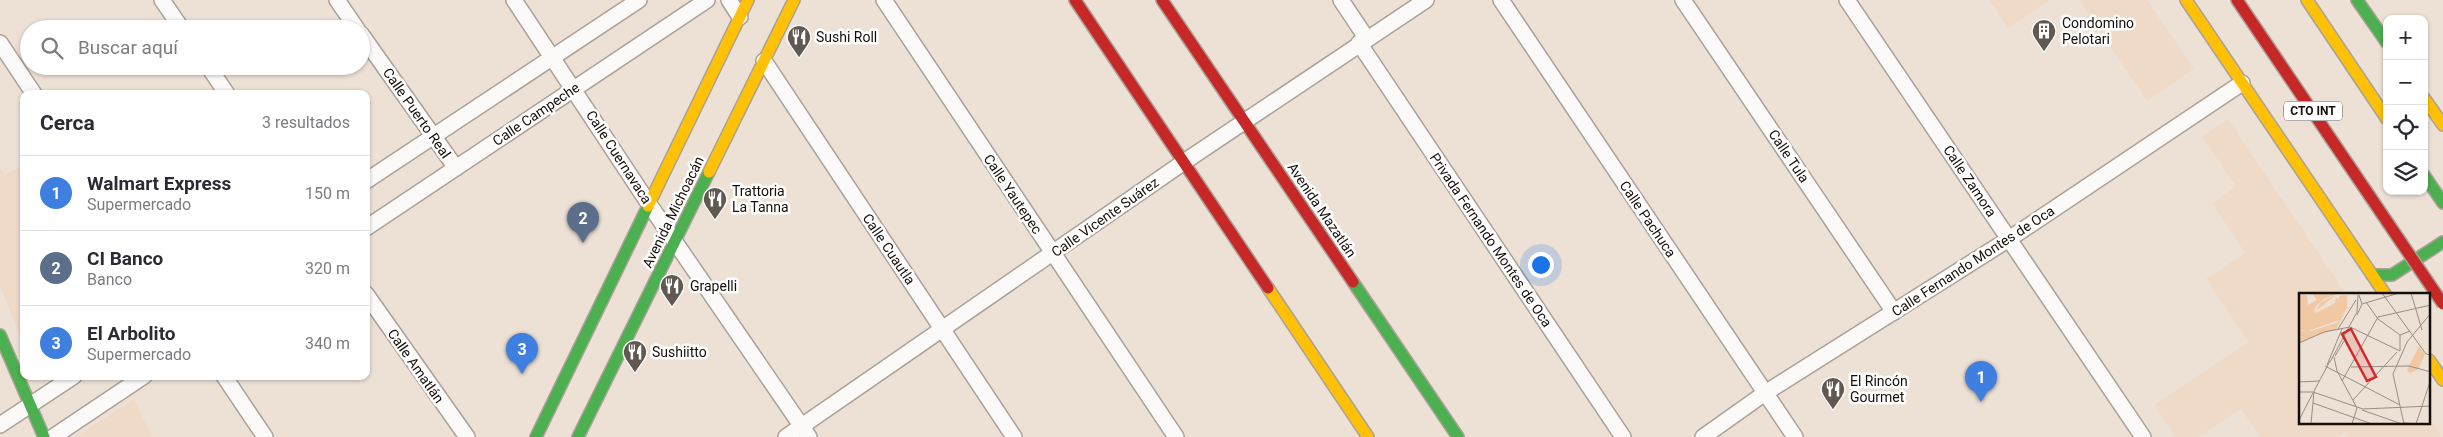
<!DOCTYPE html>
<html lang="es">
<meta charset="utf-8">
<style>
body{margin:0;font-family:Roboto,sans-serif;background:#f7f7f7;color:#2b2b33}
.controls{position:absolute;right:15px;top:15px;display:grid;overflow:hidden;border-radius:10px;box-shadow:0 1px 4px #0004}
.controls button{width:45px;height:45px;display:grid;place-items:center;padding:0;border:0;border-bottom:1px solid #e1e1e2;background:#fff;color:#2b2b33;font:25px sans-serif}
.you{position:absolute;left:1540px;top:264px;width:18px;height:18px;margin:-12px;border:4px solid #fff;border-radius:50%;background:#1a73e8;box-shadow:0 0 0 8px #1a73e833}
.badge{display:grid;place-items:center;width:32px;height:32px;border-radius:50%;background:#615851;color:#fff;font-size:16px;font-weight:700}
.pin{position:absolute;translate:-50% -41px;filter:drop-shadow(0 1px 2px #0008)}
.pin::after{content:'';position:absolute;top:26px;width:18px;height:15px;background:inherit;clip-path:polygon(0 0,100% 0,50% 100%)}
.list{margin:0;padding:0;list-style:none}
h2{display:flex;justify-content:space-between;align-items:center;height:65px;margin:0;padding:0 20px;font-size:21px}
h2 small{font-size:16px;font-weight:400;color:#7c7c81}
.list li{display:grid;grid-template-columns:32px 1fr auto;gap:15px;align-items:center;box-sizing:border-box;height:75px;padding:0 20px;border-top:1px solid #e1e1e2}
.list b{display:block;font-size:19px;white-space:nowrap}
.list p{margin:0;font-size:16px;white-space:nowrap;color:#7c7c81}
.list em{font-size:16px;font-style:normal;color:#7c7c81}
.icon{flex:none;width:28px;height:28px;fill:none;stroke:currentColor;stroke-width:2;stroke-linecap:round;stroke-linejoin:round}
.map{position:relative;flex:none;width:2443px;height:437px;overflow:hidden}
.search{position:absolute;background:#fff;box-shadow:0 1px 4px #0004;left:20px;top:20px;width:350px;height:55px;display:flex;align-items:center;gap:12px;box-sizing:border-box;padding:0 18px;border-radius:28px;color:#7c7c81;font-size:19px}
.panel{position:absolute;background:#fff;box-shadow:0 1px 4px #0004;left:20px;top:90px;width:350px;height:290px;border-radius:10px}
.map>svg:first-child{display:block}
.built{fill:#efdac8}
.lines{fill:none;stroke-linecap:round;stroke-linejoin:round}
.street-casing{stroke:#aaa198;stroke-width:18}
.fast-casing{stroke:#aaa198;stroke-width:14}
.slow-casing{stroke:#aaa198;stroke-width:14}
.jam-casing{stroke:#aaa198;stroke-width:14}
.street{stroke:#fcfaf9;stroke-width:15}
.fast{stroke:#4caf50;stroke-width:11}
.slow{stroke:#ffc107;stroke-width:11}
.jam{stroke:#c62828;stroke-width:11}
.jam-bridge-casing{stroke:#aaa198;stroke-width:14;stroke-linecap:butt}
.jam-bridge{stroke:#c62828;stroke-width:11}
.labels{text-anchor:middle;stroke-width:5;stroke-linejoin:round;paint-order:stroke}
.shield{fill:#fff;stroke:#5c5753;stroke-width:1}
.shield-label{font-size:12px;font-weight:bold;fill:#160f09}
.poi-label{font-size:14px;fill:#160f09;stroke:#fff;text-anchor:start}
.street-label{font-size:14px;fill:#160f09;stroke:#fff}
.inset-road{fill:none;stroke:#978d84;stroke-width:1}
.view{fill:#d62828;fill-opacity:0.15;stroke:#d62828;stroke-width:2.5}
.inset-edge{fill:none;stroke:#160f09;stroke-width:2.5}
</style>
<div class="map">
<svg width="2443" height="437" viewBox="0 0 2443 437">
<rect width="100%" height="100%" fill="#ede1d6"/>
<g class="built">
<path d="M1989,0h61l-42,28z"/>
<path d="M2079,0h68l47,69 -47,32z"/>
<path d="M2228,119l118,175h-46v129h129v-5l13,19h-93l-4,-5 -7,5h-78l-19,-28 -42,28h-24l-21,-32 94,-63 -42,-63 39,-26 -33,-50 24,-17 -34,-49z"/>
<path d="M24,164v182l-24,-60v-119l5,8z"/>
<path d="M134,399l18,38h-77z"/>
</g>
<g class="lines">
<g class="street-casing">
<g id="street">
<path d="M162,0l20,29"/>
<path d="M337,0l20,29"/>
<path d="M514,0l135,204 160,233"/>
<path d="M729,0l11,17"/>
<path d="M884,0l292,437"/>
<path d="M1341,0l26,39"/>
<path d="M1501,0l294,437"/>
<path d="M1683,0l211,312"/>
<path d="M1847,0l296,437"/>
<path d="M361,34l95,134"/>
<path d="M0,43l34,51"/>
<path d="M1359,43l264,394"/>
<path d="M764,61l250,376"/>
<path d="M208,66l19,28"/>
<path d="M366,181l273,-181"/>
<path d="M366,228l341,-228"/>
<path d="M366,294l101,143"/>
<path d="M224,376l41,61"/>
<path d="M0,425l74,-49"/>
<path d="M53,437l91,-61"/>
<path d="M786,437l398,-275 242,-162"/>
<path d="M1703,437l62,-44 244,-154 233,-156"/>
</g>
</g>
<g class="fast-casing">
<g id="fast">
<path d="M2357,0l30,43"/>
<path d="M2424,175l19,28"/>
<path d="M2372,275h20l51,-33"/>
<path d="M1353,282l105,155"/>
<path d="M0,335l44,102"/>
<path d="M536,437l112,-231"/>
<path d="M578,437l131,-265"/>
</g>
</g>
<g class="slow-casing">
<g id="slow">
<path d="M2186,0l199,294"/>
<path d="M2307,0l80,119"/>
<path d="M2424,98l19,27"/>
<path d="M709,172l85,-172"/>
<path d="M648,206l100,-206"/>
<path d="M1268,288l100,149"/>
<path d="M2429,360l14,20"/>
</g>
</g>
<g class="jam-casing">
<g id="jam">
<path d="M1075,0l193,288"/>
<path d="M1162,0l191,282"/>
<path d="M2237,0l151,223"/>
</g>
</g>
<use href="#street" class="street"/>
<use href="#fast" class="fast"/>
<use href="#slow" class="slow"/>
<use href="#jam" class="jam"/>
<g class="jam-bridge-casing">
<path id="jam-bridge" d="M2388,223l55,81"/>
</g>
<use href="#jam-bridge" class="jam-bridge"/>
</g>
<defs>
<g id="building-pin" transform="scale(1.25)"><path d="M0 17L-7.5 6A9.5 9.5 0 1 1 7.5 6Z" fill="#615851" stroke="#fff"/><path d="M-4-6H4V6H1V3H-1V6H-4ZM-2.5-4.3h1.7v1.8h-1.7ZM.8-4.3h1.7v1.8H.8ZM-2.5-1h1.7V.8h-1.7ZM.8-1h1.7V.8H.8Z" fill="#fff"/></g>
<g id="restaurant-pin" transform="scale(1.25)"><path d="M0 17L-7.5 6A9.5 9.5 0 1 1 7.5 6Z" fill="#615851" stroke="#fff"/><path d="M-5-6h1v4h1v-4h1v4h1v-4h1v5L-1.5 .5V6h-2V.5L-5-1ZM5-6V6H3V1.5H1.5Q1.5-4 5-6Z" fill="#fff"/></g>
</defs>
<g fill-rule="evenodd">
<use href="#building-pin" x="2044" y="31"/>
<use href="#restaurant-pin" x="799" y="37"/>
<use href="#restaurant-pin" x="715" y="199"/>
<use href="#restaurant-pin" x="672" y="286"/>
<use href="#restaurant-pin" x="635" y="352"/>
<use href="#restaurant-pin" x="1833" y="389"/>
</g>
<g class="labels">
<rect class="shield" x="2284" y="101.5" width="58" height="19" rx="4"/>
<g class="shield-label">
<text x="2313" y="115">CTO INT</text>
</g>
<g class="poi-label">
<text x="2062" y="28">Condomino<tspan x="2062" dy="16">Pelotari</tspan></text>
<text x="816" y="42">Sushi Roll</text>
<text x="732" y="196">Trattoria<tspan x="732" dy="16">La Tanna</tspan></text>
<text x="690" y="291">Grapelli</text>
<text x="652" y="357">Sushiitto</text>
<text x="1850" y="386">El Rincón<tspan x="1850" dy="16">Gourmet</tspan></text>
</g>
<g class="street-label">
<text transform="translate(417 113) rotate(55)" y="5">Calle Puerto Real</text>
<text transform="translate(536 114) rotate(-34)" y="5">Calle Campeche</text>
<text transform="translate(1789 156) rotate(56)" y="5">Calle Tula</text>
<text transform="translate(619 157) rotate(57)" y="5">Calle Cuernavaca</text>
<text transform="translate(1970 181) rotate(56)" y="5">Calle Zamora</text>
<text transform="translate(1013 194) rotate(56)" y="5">Calle Yautepec</text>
<text transform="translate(1322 210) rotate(56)" y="5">Avenida Mazatlán</text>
<text transform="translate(673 212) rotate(-64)" y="5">Avenida Michoacán</text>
<text transform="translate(1105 217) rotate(-35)" y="5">Calle Vicente Suárez</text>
<text transform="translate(1648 219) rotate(56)" y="5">Calle Pachuca</text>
<text transform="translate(1491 240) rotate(56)" y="5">Privada Fernando Montes de Oca</text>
<text transform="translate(889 249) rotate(56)" y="5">Calle Cuautla</text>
<text transform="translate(1973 261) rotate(-33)" y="5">Calle Fernando Montes de Oca</text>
<text transform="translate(416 366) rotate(55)" y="5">Calle Amatlán</text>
</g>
</g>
<g transform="translate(2299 293)">
<rect width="131" height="131" fill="#ede1d6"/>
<path d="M18,0h28l1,1h-9l-13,5 -8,7 -2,4 2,3 19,-10 1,-6h-3l-17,14 5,-9 12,-6 6,3v-3l8,-1v13l-11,21 -37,13v-11h12l25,-8 3,-3 -31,11 -9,-1v-9h8h-8v-26h8l1,10 9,-5 -4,-5zM120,53l6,8 -7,16 -8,3 -3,-3z" fill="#f0c9a4"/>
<path class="inset-road" d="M83,0l44,61 5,1M112,0l11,37M67,9l12,17 22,16M63,11l37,-11M58,22l5,-11 -3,-9M39,36l18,-29M0,50l25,-11 26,-5 50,24M101,58v-16l10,-4M36,63l9,-15M35,64l3,14 20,37 -5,16M31,69l27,-50 1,-17M28,72l15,-36M26,73l75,39M52,74l58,-1 22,6M43,88l36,-64 53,-12M0,89l20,-1M0,99h14l50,17 68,-3M54,107l44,-48M14,110l59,21M63,117l40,14M0,127l14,-27M104,130l17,1M12,131l3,-33 16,-30M105,131l-11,-50 14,-32 24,-29M117,131l15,-45"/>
<path class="view" d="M52,36l25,48 -9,4 -25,-47z"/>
<rect width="131" height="131" class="inset-edge"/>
</g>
</svg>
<div class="controls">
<button>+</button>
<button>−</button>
<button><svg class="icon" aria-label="locate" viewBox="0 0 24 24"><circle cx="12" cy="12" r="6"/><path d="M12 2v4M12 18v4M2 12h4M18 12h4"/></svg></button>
<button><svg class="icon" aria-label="layers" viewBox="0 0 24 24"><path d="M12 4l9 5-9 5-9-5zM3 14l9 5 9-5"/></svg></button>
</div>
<div class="you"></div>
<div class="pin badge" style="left:1981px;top:402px;background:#3f7fe0">1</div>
<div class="pin badge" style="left:583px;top:243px;background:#5c6f8a">2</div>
<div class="pin badge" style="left:522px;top:374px;background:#3f7fe0">3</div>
<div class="search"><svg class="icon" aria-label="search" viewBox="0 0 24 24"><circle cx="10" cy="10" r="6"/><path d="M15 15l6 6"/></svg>Buscar aquí</div>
<section class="panel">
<h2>Cerca<small>3 resultados</small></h2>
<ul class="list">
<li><span class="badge" style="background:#3f7fe0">1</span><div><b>Walmart Express</b><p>Supermercado</p></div><em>150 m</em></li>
<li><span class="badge" style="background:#5c6f8a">2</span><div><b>CI Banco</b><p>Banco</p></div><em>320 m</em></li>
<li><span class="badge" style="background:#3f7fe0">3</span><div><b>El Arbolito</b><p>Supermercado</p></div><em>340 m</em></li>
</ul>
</section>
</div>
